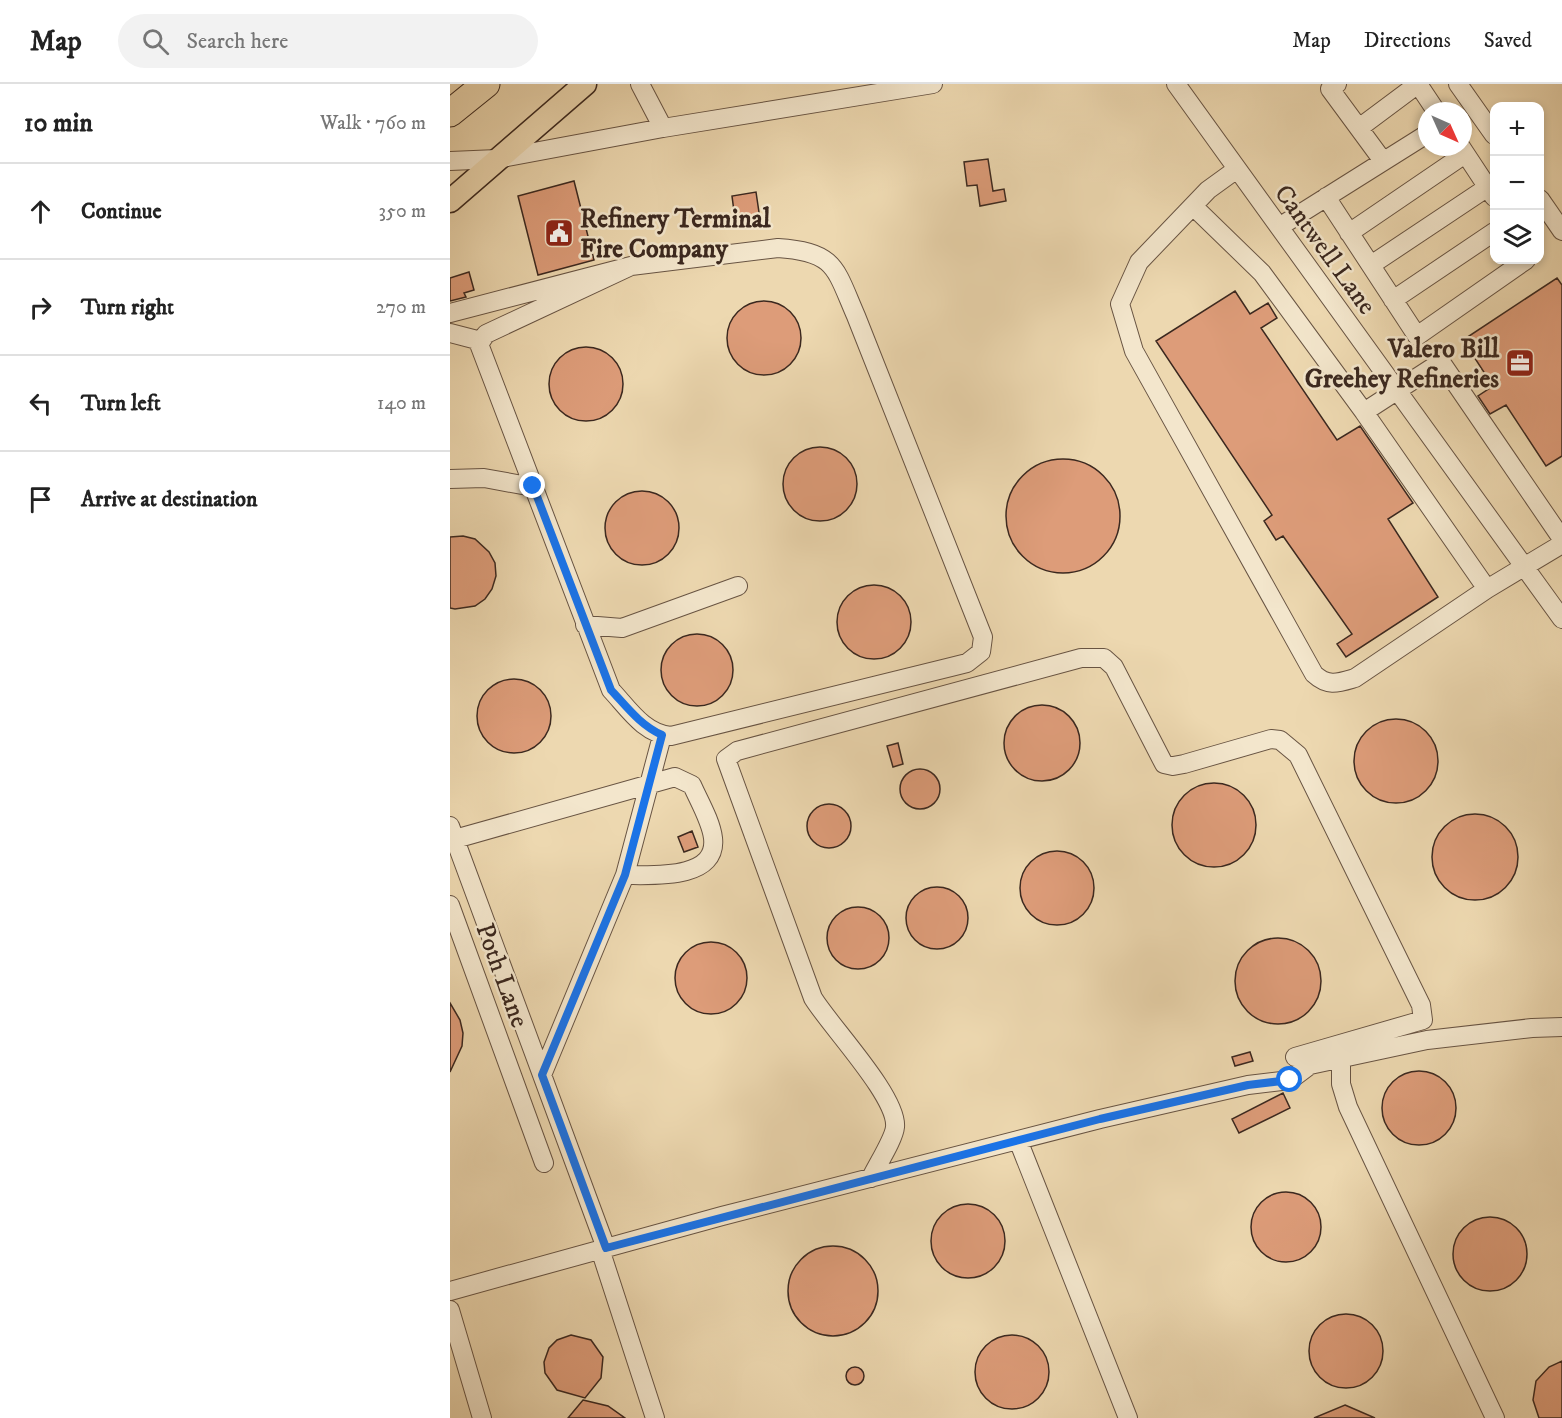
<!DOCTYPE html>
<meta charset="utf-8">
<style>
body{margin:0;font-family:"IM FELL DW Pica",serif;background:#f2f2f2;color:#222}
.controls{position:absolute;right:18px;top:18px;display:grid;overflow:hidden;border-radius:12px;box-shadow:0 3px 9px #0003}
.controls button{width:54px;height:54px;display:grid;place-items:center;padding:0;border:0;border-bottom:2px solid #e0e0e0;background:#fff;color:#222;font:30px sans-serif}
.compass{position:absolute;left:968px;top:18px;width:54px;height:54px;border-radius:50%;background:#fff;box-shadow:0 3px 9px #0003;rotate:135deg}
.stop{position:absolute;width:18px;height:18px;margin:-14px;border:4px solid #1a73e8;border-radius:50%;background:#fff}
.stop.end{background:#1a73e8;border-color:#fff;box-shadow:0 2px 6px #0008}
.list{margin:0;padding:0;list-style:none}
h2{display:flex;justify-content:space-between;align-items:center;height:78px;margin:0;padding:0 24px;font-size:26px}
h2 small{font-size:20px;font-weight:400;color:#767676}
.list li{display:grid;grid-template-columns:39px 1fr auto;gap:18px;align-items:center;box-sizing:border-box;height:96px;padding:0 24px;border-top:2px solid #e0e0e0}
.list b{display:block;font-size:22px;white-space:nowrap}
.list em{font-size:20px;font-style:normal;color:#767676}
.icon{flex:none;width:33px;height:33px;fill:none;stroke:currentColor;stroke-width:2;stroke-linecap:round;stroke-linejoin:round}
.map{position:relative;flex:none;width:1112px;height:1334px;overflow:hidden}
header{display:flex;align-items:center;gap:36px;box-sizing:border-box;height:84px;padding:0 30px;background:#fff;border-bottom:2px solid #e0e0e0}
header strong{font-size:28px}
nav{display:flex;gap:33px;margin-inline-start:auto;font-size:21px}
.search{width:420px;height:54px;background:#f2f2f2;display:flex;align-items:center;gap:15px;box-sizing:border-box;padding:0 21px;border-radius:33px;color:#767676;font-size:22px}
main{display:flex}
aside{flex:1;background:#fff}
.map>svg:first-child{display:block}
.building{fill:#dd9c79;stroke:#3b281f;stroke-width:1.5}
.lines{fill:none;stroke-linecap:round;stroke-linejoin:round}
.minor-casing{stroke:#685443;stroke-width:20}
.major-casing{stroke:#3b281f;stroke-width:25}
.highway-casing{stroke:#3b281f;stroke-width:29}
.minor{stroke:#f3e6cc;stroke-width:18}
.major{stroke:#edd8b0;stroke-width:22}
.highway{stroke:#edd8b0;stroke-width:27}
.route{stroke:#1a73e8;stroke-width:8}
.labels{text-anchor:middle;stroke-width:5;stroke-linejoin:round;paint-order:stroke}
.poi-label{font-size:26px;font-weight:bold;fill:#3b281f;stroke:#f3e6cc;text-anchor:start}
.street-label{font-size:26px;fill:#3b281f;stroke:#f3e6cc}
</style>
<header>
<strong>Map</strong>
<div class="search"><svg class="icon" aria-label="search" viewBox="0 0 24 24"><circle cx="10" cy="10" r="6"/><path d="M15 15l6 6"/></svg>Search here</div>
<nav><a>Map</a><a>Directions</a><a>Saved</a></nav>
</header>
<main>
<aside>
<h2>10 min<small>Walk · 760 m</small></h2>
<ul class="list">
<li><svg class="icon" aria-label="ahead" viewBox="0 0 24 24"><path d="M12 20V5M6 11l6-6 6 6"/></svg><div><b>Continue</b></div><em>350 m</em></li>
<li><svg class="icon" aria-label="right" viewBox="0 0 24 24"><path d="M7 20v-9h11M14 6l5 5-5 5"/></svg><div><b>Turn right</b></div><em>270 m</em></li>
<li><svg class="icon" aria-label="left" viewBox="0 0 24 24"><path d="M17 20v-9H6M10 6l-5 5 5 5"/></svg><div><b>Turn left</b></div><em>140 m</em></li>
<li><svg class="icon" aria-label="arrive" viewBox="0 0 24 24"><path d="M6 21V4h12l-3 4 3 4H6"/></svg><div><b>Arrive at destination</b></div></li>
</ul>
</aside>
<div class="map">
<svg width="1112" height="1334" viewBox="0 0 1112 1334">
<rect width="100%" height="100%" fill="#edd8b0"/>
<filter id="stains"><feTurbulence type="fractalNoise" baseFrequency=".00333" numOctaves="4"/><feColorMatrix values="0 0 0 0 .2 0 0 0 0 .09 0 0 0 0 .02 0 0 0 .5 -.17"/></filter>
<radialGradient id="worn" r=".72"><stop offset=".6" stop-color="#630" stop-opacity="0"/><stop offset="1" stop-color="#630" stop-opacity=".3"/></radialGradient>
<path class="building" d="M538,75L543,107L554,105L556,117L530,122L527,101L517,102L514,78Z
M124,97L144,176L88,191L68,112Z
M306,108L311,142L299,144L297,133L285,135L282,112Z
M19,188L24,206L14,209L16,213L0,217V194Z
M1107,194L1112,201V372L1096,382L1056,321L1040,330L1028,312L1043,302L1013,256Z
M785,207L800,230L818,219L827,234L811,244L887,356L910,342L963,419L938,435L988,513L896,573L887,560L902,550L833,452L826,456L814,437L822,431L706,257Z
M277 254a37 37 0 1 1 74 0a37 37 0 1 1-74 0Z
M99 300a37 37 0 1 1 74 0a37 37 0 1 1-74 0Z
M333 400a37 37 0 1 1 74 0a37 37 0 1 1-74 0Z
M556 432a57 57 0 1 1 114 0a57 57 0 1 1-114 0Z
M155 444a37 37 0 1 1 74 0a37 37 0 1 1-74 0Z
M13,452L25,455L39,468L45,479L46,492L42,505L35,515L25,522L5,525L0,524V453Z
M387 538a37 37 0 1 1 74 0a37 37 0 1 1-74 0Z
M211 586a36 36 0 1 1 72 0a36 36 0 1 1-72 0Z
M27 632a37 37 0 1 1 74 0a37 37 0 1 1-74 0Z
M554 659a38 38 0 1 1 76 0a38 38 0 1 1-76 0Z
M904 677a42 42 0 1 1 84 0a42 42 0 1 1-84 0Z
M448,659L453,680L443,683L437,662Z
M450 705a20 20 0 1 1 40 0a20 20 0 1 1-40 0Z
M722 741a42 42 0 1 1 84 0a42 42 0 1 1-84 0Z
M357 742a22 22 0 1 1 44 0a22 22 0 1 1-44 0Z
M982 773a43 43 0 1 1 86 0a43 43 0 1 1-86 0Z
M242,747L248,763L234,768L228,753Z
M570 804a37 37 0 1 1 74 0a37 37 0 1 1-74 0Z
M456 834a31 31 0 1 1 62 0a31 31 0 1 1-62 0Z
M377 854a31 31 0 1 1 62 0a31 31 0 1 1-62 0Z
M785 897a43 43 0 1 1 86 0a43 43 0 1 1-86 0Z
M225 894a36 36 0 1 1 72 0a36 36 0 1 1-72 0Z
M0,919L10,936L13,949L12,962L0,988Z
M800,968L803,977L785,982L782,973Z
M932 1024a37 37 0 1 1 74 0a37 37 0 1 1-74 0Z
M833,1009L840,1024L789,1049L782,1035Z
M801 1143a35 35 0 1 1 70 0a35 35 0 1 1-70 0Z
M481 1157a37 37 0 1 1 74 0a37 37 0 1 1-74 0Z
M1003 1170a37 37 0 1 1 74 0a37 37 0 1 1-74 0Z
M338 1207a45 45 0 1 1 90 0a45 45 0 1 1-90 0Z
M859 1267a37 37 0 1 1 74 0a37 37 0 1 1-74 0Z
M121,1251L141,1256L153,1273L151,1294L135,1314L107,1306L95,1289L94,1278L99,1264L107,1256Z
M525 1288a37 37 0 1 1 74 0a37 37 0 1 1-74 0Z
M1112,1277V1334H1089L1083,1316L1086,1297L1099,1283Z
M396 1292a9 9 0 1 1 18 0a9 9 0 1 1-18 0Z
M133,1316L158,1322L175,1334H118Z
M895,1321L925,1334H864Z"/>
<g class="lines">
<g class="minor-casing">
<path id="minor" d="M190,0L213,44
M726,0L1112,535
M887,0L880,5L933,77
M968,0L986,27
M1008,0L1044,51
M909,44L968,0
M1011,63L1044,113
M0,77L47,75L213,44L483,0
M787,85L758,106L689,178L670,220L684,267L864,590C878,603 888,599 905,594L1037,505
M876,113L967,252L1076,176
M1090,115L1112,147
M743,122L812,189L914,328
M829,143L977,50
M899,149L1015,70
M921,181L1038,103
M943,216L1044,148
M0,229L181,182L328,164C386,168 385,184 406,232L533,553L531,568L517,579L501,583L221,652C194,650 178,624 161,606L29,260L36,250L181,182
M0,249L31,257
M0,395L34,394L83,403
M1112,455L991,278L914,328L1037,505L1112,460
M135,541L172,544L288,502
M0,742L156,1164
M5,755L225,693L242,701C249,717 261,737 263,754C268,796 202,791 175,791L92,991
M175,791L212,652
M0,821L94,1079
M891,974V1000L898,1023L1045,1334
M568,1056L678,1334
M421,1094C427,1081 444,1055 445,1043C448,1013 380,942 363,914L276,675L287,667L631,574H654L664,583L714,680L723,682L734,680L821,655L830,656L848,671L971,921L973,936L845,973
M150,1165L205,1334
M0,1207L272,1132L650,1035L798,1001L840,996L860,981L977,956L1082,944L1112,943
M0,1226L32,1334"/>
</g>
<g class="major-casing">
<path id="major" d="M0,117L135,0"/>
</g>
<g class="highway-casing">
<path id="highway" d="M0,29L36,0"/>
</g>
<use href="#minor" class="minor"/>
<use href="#major" class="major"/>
<use href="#highway" class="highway"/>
</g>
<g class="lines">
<path class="route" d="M83,402L161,606C177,623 190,641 212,651L175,791L92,991L156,1164L650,1035L798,1001L840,996"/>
</g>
<defs>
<g id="civic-square" transform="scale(1.5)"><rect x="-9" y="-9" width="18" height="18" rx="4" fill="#8f2418" stroke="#f3e6cc"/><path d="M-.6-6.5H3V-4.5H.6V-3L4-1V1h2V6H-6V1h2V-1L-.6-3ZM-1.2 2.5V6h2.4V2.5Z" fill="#fff"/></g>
<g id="office-square" transform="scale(1.5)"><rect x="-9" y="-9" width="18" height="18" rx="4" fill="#8f2418" stroke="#f3e6cc"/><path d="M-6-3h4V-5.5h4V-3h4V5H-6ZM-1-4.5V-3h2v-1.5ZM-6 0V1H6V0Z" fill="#fff"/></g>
</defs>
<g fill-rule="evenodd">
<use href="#civic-square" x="109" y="149"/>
<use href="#office-square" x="1070" y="279"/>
</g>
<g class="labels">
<g class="poi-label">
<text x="130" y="143">Refinery Terminal<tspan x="130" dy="30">Fire Company</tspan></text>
<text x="1049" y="273" text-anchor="end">Valero Bill<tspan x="1049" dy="30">Greehey Refineries</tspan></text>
</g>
<g class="street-label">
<text transform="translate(876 165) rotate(54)" y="9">Cantwell Lane</text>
<text transform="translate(53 891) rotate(70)" y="9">Poth Lane</text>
</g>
</g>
<rect width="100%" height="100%" filter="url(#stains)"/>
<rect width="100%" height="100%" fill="url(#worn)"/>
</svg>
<div class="controls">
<button>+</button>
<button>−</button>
<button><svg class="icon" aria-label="layers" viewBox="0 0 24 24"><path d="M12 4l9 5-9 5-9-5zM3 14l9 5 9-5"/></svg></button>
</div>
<svg class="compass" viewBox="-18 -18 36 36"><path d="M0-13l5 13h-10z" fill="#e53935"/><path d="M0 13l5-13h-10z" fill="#767676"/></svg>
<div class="stop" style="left:840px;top:996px"></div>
<div class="stop end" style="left:83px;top:402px"></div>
</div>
</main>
